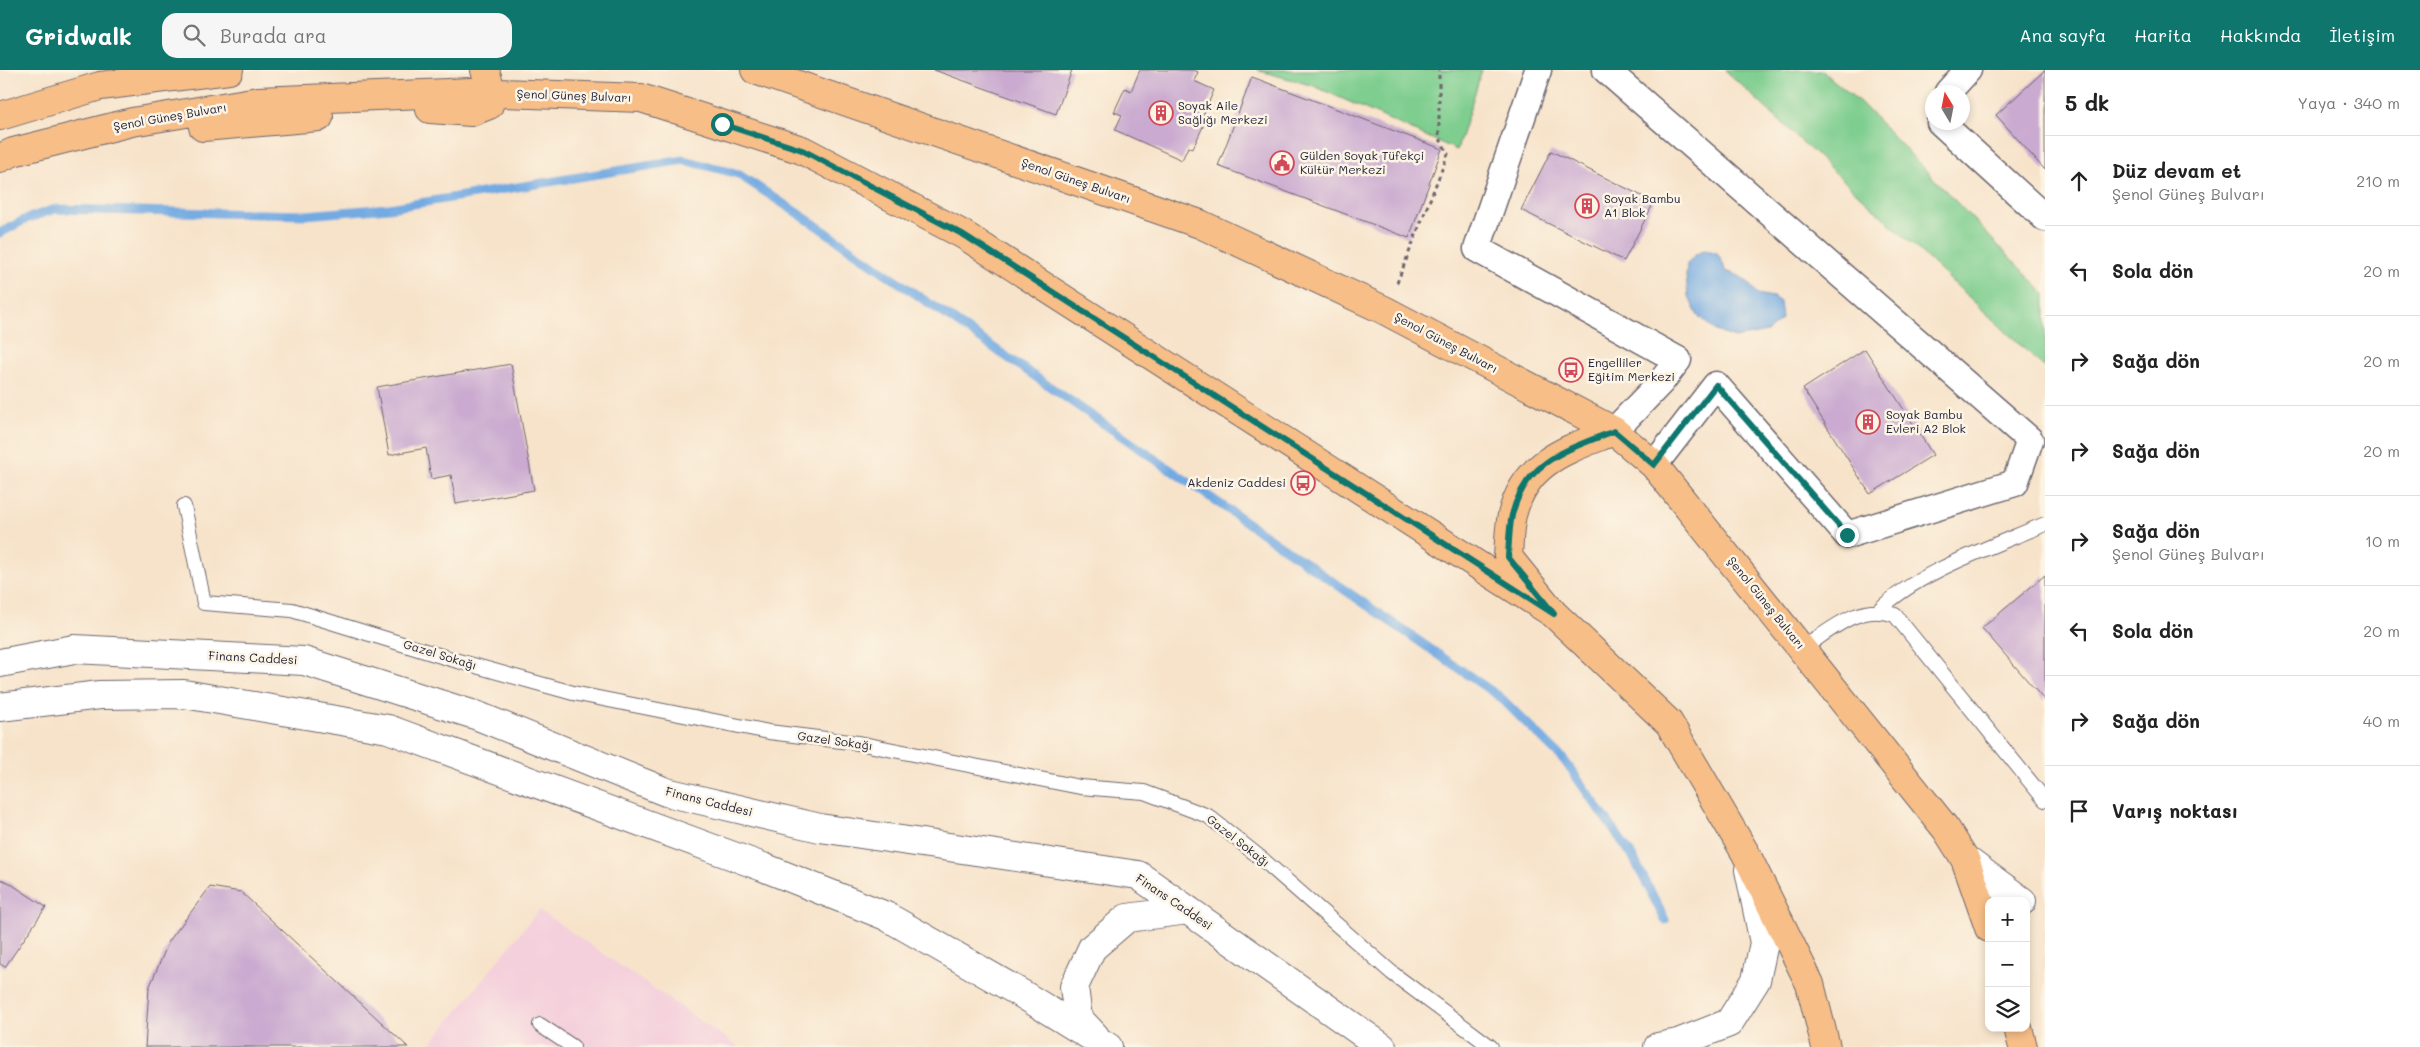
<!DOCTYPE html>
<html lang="tr">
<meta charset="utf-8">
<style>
body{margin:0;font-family:Mali,sans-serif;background:#f6f6f6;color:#222}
.controls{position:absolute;right:15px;bottom:15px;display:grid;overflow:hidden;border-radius:10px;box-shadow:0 2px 8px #0003}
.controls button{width:45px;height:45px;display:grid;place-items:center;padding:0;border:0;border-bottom:1px solid #e0e0e0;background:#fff;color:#222;font:25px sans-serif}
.compass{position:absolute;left:1925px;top:15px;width:45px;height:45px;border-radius:50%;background:#fff;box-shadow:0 2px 8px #0003;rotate:350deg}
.stop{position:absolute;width:15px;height:15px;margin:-11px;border:4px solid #0f766e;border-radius:50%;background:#fff}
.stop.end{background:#0f766e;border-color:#fff;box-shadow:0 1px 5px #0008}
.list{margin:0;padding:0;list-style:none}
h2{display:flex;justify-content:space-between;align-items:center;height:65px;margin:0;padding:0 20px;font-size:21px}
h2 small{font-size:16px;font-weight:400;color:#767676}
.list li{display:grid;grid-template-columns:32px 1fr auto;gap:15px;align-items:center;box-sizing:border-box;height:90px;padding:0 20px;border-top:1px solid #e0e0e0}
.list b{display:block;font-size:19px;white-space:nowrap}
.list p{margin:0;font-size:16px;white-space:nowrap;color:#767676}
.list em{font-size:16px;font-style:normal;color:#767676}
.icon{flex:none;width:28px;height:28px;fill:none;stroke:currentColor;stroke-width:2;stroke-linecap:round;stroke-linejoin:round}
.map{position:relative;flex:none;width:2045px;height:977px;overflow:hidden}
header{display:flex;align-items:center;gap:30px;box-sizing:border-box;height:70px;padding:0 25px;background:#0f766e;color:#fff}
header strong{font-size:24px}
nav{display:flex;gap:28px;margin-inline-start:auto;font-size:18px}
.search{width:350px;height:45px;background:#f6f6f6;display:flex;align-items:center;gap:12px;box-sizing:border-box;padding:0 18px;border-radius:15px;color:#767676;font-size:19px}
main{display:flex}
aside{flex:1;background:#fff}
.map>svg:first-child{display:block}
.built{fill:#f4cfdc}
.green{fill:#7ece8f;stroke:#507865}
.water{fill:#73aae2;stroke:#4a668e}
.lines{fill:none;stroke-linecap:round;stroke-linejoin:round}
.stream{stroke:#73aae2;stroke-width:9}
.building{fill:#caaad0}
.service-casing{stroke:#6d666d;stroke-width:16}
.minor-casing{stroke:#6d666d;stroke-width:29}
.tertiary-casing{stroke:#6d666d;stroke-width:30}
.primary-casing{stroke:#6d666d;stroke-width:30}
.path{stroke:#6d666d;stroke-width:3;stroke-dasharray:4 4;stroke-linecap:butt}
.service{stroke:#fff;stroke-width:14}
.minor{stroke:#fff;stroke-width:26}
.tertiary{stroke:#fff;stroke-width:28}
.primary{stroke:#f7be87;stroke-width:28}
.route{stroke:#0f766e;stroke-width:6}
.labels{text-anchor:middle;stroke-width:5;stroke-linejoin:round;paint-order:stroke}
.street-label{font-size:12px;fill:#22223b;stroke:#fcf5e5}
.poi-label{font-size:12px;fill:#22223b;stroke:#fcf5e5;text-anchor:start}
</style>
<header>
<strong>Gridwalk</strong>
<div class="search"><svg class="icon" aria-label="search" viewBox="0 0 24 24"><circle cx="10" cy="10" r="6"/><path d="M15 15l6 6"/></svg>Burada ara</div>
<nav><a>Ana sayfa</a><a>Harita</a><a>Hakkında</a><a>İletişim</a></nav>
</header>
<main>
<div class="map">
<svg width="2045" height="977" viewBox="0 0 2045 977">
<rect width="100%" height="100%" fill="#fcf5e5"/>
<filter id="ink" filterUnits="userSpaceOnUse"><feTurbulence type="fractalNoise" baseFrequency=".02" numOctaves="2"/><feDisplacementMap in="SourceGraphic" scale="10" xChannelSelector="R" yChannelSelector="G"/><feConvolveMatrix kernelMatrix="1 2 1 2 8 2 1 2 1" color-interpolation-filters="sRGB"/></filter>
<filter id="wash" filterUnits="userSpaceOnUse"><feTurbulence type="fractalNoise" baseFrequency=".0096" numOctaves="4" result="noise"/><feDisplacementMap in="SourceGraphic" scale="20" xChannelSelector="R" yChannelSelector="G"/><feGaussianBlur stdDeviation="1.12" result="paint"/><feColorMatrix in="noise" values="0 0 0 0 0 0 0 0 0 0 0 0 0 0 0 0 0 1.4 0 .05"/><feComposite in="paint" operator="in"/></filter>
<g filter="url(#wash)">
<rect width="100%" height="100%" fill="#f7e3ca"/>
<path class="built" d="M539,840L739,977H428Z"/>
<path class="green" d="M1257,0H1482L1457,80L1314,16Z
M1725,0H1821L1861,33L2045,224V298Z"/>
<path class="water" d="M1704,180L1716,182L1723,193L1725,201C1740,205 1749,210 1757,224L1773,227L1780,232L1782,249L1767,262L1735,268L1716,261L1698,246L1688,226L1686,206L1687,194L1695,185Z"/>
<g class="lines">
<path class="stream" d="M0,163L26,149L55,139L306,145L389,138L684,90L738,104L814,154L1500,627L1564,690L1633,787L1665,850"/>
</g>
<g id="blocks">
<path class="building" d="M934,0H1072L1056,44Z
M1140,0H1194L1198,2L1194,11L1214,20L1201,50L1205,52L1193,78L1188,77L1182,90L1115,60L1122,45L1114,42L1125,18L1131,21Z
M2045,0V100L1996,45Z
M1252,7L1442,79L1409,168L1218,96Z
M1551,81L1654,132L1624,191L1521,140Z
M1865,279L1933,385L1870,424L1803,319Z
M511,294L534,420L456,434L451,405L431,409L426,378L389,385L377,317Z
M2045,505V631L1982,558Z
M0,809L8,812L46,837L5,897L0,894Z
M210,817L241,822L408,977H145L149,918L169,871Z"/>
</g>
</g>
<g filter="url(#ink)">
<use href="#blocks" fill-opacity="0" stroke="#6d666d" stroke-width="1"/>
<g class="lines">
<g class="service-casing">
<path id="service" d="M184,436L204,533L292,540L451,589L573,623L769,662L858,673L1080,717L1144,722L1208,746L1262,789L1392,903L1491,977
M1878,541C1919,501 1992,477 2045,454
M1803,578C1831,560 1860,532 1895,545L2045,730
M540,955L573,977"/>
</g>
<g class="minor-casing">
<path id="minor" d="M1538,0L1477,179L1678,290L1661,312L1614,361
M1606,0L2030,370L2015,413L1847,465L1716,315L1654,395
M1948,22L1968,0
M1940,52L2045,148"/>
</g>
<g class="tertiary-casing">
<path id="tertiary" d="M0,593L74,579L304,591L478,646L666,722L820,758L1138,805L1382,977
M0,637L100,625L184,624L388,659L763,797L886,846L1022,924L1108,977
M1965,789L2022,831
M1095,966L1078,948L1074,917L1092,878L1127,848L1188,840
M1658,977L1678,973L1729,953L1756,910L1764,873L1749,800"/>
</g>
<g class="primary-casing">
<path id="primary" d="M755,0L1200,154L1384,240L1614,361L1654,395L1946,759L1965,789L1989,858
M430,39L471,42L489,35L492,23L485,0
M0,46L100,16L229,0
M203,57L319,47
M0,88L13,82L132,52L258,31L471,22L641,28L802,80L964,165L1554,544
M1614,361C1567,380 1526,390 1512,445C1509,458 1509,473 1508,487L1554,544L1669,653L1746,784L1810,914L1826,977
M2018,958L2023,977"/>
</g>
<path class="path" d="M1397,213L1448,84L1439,67V0"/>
<use href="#service" class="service"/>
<use href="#minor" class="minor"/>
<use href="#tertiary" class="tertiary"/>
<use href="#primary" class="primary"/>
</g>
</g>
<g class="lines" filter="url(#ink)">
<path class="route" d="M722,54L802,80L964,165L1554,544L1508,487C1509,473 1509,458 1512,445C1526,390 1567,380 1614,361L1654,395L1716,315L1847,465"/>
</g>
<defs>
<g id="building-ring" transform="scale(1.25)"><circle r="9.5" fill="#fcf5e5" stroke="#d1495b" stroke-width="1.5"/><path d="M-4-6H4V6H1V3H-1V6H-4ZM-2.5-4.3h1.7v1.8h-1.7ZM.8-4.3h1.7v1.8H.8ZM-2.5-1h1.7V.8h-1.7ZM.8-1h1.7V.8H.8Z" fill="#d1495b"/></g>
<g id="civic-ring" transform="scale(1.25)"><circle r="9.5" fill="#fcf5e5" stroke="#d1495b" stroke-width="1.5"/><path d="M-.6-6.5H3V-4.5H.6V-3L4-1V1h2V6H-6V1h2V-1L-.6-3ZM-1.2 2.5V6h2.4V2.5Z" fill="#d1495b"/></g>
<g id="bus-ring" transform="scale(1.25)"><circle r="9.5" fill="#fcf5e5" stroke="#d1495b" stroke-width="1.5"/><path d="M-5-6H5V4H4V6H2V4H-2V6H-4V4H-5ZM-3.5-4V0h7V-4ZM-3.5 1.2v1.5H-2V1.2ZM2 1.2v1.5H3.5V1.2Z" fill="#d1495b"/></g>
</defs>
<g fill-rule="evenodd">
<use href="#building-ring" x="1161" y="43"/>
<use href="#civic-ring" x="1282" y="93"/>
<use href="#building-ring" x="1587" y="136"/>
<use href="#bus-ring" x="1571" y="300"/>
<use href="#building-ring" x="1868" y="352"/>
<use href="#bus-ring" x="1303" y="413"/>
</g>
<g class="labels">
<g class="street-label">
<text transform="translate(574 26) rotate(2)" y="4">Şenol Güneş Bulvarı</text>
<text transform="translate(170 47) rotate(-10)" y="4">Şenol Güneş Bulvarı</text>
<text transform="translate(1076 111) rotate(19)" y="4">Şenol Güneş Bulvarı</text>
<text transform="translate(1446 273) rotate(28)" y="4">Şenol Güneş Bulvarı</text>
<text transform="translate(1766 533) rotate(51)" y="4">Şenol Güneş Bulvarı</text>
<text transform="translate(440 585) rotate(17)" y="4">Gazel Sokağı</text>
<text transform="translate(253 588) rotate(3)" y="4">Finans Caddesi</text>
<text transform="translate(835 671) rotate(8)" y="4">Gazel Sokağı</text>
<text transform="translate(709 732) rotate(14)" y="4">Finans Caddesi</text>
<text transform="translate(1238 771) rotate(38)" y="4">Gazel Sokağı</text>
<text transform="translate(1174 832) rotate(34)" y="4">Finans Caddesi</text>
</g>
<g class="poi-label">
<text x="1178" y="40">Soyak Aile<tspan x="1178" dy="14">Sağlığı Merkezi</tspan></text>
<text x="1300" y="90">Gülden Soyak Tüfekçi<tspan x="1300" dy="14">Kültür Merkezi</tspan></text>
<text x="1604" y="133">Soyak Bambu<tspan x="1604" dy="14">A1 Blok</tspan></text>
<text x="1588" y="297">Engelliler<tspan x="1588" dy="14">Eğitim Merkezi</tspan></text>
<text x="1886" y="349">Soyak Bambu<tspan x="1886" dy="14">Evleri A2 Blok</tspan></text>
<text x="1286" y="417" text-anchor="end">Akdeniz Caddesi</text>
</g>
</g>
</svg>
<div class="controls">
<button>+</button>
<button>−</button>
<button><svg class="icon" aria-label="layers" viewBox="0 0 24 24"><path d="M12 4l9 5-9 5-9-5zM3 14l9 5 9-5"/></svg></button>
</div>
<svg class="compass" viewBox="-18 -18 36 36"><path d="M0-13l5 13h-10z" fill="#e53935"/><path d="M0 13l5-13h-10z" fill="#767676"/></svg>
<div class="stop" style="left:722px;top:54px"></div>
<div class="stop end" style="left:1847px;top:465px"></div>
</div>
<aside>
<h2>5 dk<small>Yaya · 340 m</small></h2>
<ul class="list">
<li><svg class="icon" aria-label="ahead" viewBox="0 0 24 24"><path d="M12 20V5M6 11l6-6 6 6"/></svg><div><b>Düz devam et</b><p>Şenol Güneş Bulvarı</p></div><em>210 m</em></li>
<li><svg class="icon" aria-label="left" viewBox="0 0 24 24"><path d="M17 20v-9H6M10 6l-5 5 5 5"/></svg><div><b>Sola dön</b></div><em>20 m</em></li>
<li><svg class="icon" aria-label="right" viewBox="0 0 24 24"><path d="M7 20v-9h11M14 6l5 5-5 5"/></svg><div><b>Sağa dön</b></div><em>20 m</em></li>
<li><svg class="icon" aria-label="right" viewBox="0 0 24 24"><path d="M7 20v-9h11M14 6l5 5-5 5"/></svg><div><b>Sağa dön</b></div><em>20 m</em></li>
<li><svg class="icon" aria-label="right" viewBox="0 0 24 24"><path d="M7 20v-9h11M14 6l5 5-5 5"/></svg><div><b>Sağa dön</b><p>Şenol Güneş Bulvarı</p></div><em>10 m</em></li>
<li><svg class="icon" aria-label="left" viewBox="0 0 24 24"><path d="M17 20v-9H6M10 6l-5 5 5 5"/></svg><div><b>Sola dön</b></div><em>20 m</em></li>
<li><svg class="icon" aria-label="right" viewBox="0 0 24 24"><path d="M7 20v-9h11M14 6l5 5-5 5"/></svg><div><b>Sağa dön</b></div><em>40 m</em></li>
<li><svg class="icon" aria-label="arrive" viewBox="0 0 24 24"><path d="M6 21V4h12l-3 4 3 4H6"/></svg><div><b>Varış noktası</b></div></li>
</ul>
</aside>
</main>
